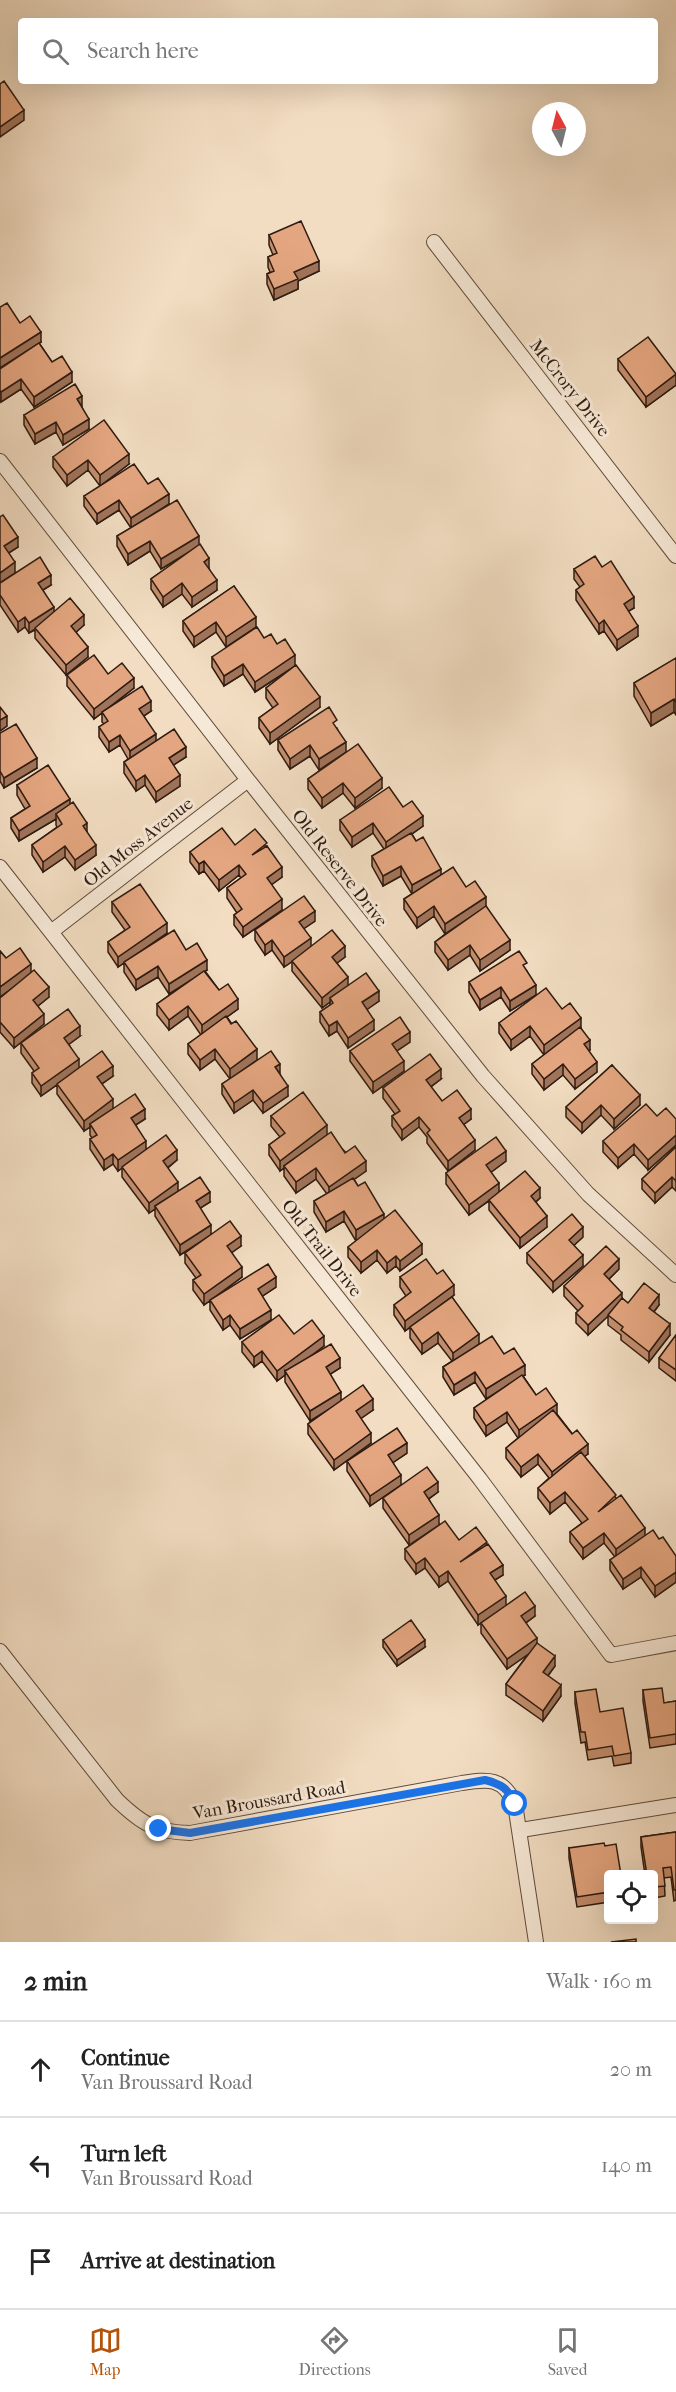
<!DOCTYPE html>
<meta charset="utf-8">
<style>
body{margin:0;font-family:"IM FELL French Canon",serif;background:#f2f2f2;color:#222}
.controls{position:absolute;right:18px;bottom:18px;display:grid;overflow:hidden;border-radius:6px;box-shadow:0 6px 24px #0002}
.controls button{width:54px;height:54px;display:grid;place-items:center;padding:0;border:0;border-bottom:2px solid #e0e0e0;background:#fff;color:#222;font:30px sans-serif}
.compass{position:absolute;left:532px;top:102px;width:54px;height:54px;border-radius:50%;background:#fff;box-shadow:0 6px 24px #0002;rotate:353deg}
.stop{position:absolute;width:18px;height:18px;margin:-14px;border:4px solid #1a73e8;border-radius:50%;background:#fff}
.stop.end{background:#1a73e8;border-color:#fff;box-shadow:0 2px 6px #0008}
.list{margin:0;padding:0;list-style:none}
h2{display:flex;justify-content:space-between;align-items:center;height:78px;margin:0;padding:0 24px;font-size:26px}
h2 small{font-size:20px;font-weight:400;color:#767676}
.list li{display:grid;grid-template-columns:39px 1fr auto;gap:18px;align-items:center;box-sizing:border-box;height:96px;padding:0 24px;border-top:2px solid #e0e0e0}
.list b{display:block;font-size:22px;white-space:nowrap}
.list p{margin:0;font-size:20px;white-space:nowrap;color:#767676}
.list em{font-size:20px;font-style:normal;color:#767676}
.icon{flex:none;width:33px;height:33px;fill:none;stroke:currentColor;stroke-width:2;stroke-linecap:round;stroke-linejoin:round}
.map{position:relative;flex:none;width:676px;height:1942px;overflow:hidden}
.search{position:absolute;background:#fff;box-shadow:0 6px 24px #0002;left:18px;right:18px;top:18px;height:66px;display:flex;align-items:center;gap:15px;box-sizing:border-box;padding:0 21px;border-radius:6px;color:#767676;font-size:22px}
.sheet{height:366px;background:#fff}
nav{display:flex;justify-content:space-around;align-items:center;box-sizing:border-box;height:84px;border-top:2px solid #e0e0e0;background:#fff;font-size:16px;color:#767676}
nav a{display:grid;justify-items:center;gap:3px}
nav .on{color:#b45309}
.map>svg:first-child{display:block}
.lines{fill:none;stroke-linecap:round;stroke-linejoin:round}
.minor-casing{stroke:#604c3d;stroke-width:16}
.minor{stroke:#f7e9d7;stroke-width:14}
.wall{fill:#c48f6e;stroke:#2f1b11;stroke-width:1.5}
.shaded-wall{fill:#a0745a;stroke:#2f1b11;stroke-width:1.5}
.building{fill:#e4a680;stroke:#2f1b11;stroke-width:1.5}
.route{stroke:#1a73e8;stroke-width:8}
.labels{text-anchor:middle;stroke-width:6;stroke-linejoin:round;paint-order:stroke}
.street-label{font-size:18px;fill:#2f1b11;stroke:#f7e9d7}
</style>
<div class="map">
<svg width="676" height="1942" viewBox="0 0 676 1942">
<rect width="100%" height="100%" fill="#f2ddc2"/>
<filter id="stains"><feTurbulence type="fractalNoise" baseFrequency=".00333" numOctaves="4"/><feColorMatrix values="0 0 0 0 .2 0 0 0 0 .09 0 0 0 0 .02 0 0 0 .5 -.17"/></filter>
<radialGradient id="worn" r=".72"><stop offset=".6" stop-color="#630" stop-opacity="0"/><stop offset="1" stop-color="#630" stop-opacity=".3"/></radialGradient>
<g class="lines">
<g class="minor-casing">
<path id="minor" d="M434,242L676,556
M0,461L248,780L483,1076L588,1194L676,1275
M0,867L480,1479L611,1655L676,1643
M51,932L248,780
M0,1651L117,1800C142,1824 155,1832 190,1833L462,1783C488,1779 503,1777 515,1804L536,1942
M521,1830L676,1805"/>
</g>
<use href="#minor" class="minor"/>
</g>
<path class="wall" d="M269,235L319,271L298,281V289L274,300L267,284V274L270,272L268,267V257L273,255L269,245Z
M0,307L20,323L41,342L39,343L52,362L72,382L34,407L21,389L1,402L0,400V369L39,343L0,368Z
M618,359L676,385L646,407L618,370Z
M82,407L89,429L63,445L56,432L35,444L24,425V415Z
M53,457L129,464L100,486L88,470L67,486L53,467Z
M148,484L169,504L199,545L209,568L217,590L192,607L182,594L163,607L151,589V579L191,551L161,569L150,551L128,565L117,546V536L131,528L119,510L97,524L84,506V496Z
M0,517L18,547L9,553L15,573L51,585L43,590L54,612L84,625L76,632L88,657L66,675L35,638V630L29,633L25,627L18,632L0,605Z
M602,567L634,608L628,611L638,636L617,650L604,631L599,634L576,600V590L580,587L574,579V569Z
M234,586L256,627L226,647L216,632L194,647L183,631V621Z
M264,638L277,644L295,665L320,707L270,744L259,728V718L273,708L266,698V688L294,667L255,692L243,674L224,686L212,667V657Z
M676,658V715L674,712L651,726L634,696V683Z
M108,674L134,688L110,707L151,711L144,716L156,741L186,757L173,765L180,786L156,802L145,785L136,791L124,773V762L128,759L120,745L109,752L99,737V727L104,724L102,722V713L94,719L67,686V675Z
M337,728L346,752L382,788L355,808L343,793L322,808L308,789V779L342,755L319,770L310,756L290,769L278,750V740Z
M0,733L37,768L4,788L0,781Z
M17,785L70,804L87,832L96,855L75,870L65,857L43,872L32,855V845L57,827L56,825V819L19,841L11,828V818L25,809L17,795Z
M403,807L423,826L412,834L416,841L441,875L466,887L486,906L510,950L480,971L470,955L448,970L435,952V942L445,934L434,916L417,928L404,909V899L412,894L401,876L383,886L372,866V856L384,849L373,833L352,847L340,830V820Z
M235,845L267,846L282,877L271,884L282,910L243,937L234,925V915L237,913L227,898V888L241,878L239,875L219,891L204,871L199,874L190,862V852Z
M112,902L167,933L143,950H186L207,970L205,971L219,990L238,1009L227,1017L257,1060L244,1070L280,1074L288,1096L263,1113L253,1100L234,1113L222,1094V1084L230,1079L215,1059L200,1070L188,1054V1044L201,1035L188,1016L169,1030L157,1015V1004L195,977L169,994L158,977L136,990L124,972V963L118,967L108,952V942L125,930L112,912Z
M315,921L303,928L311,947L345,957L337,963L348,985L379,1001L367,1009L374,1030L348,1048L337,1031L329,1036L320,1022V1012L330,1005V1002L322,1008L292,971V961L284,967L272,950L265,955L255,940V930Z
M0,951L6,958L31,972L49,997L38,1006L44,1024L14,1048L0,1032V998L9,991L0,997Z
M527,971L536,995L510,1011L501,997L480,1010L469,992V982Z
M562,1009L581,1028L590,1050L589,1051L597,1072L575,1089L563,1075L544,1090L532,1074V1064L544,1055L530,1036L511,1050L499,1033V1023Z
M80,1036L69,1044L79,1068L113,1076L102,1084L113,1109L145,1119L136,1125L146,1149L177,1160L168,1168L178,1191L210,1202L200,1208L211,1234L241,1246L231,1252L242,1277L204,1305L193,1290V1280L196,1278L185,1263V1253L199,1243L180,1255L155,1216V1209L149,1213L122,1177V1167L118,1171L113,1164L104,1170L90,1149V1139L92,1138L90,1135V1127L84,1131L57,1094V1085L41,1096L32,1083V1073L34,1071L21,1053V1043Z
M410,1042L397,1051L404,1071L373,1093L350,1061V1051Z
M612,1065L640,1105L614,1129L601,1115L582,1133L566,1117V1107Z
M441,1079L431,1087L442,1101L471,1119L464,1124L475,1150L448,1171L427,1143V1137L419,1127L402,1140L392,1126V1116L395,1114L383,1098V1088Z
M271,1116L327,1135L366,1171L354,1179L358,1186L384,1219L422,1254L400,1271L396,1266L387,1273L377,1260L361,1273L348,1257V1247L356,1241L344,1221L326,1232L314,1212V1201L327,1194L316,1179L296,1193L284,1176V1168L280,1171L269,1155V1145L280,1137L271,1126Z
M657,1116L676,1119V1145L648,1170L634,1154L618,1168L603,1152V1141Z
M676,1147V1191L672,1187L655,1203L642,1189V1179Z
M506,1161L491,1172L499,1192L540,1198L536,1202L547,1227L520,1248L489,1210V1201L469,1215L446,1184V1173Z
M583,1237L574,1245L583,1266L553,1292L527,1263V1253Z
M619,1269L609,1279L622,1298L628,1303L659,1305L654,1312L670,1335L649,1362L621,1340V1335L608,1325V1316L588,1335L576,1323V1313L578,1311L564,1296V1286Z
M400,1277L454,1295L405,1331L394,1315V1305L406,1296L400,1287Z
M276,1287L262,1296L271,1320L240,1339L230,1325L223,1330L210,1310V1300Z
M452,1297L479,1344L504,1354L525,1375L523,1376L536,1395L557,1414L588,1454L584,1456L645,1536L659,1539L676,1556V1582L655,1597L641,1577L623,1589L610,1570V1560L615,1557L604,1543L583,1559L570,1542V1532L582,1523L565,1502L550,1514L538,1498V1488L549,1478L538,1464L521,1477L506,1458V1448L518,1438L507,1422L486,1436L474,1418V1408L500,1391L486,1399L475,1382L454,1395L443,1377V1367L452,1361L438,1343L422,1354L410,1338V1327Z
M294,1334L324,1346L310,1356L340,1368L330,1374L341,1400L373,1410L360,1418L371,1443L334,1470L308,1434V1424L326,1411L310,1421L285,1382V1375L277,1381L262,1361L254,1367L242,1352V1342Z
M676,1335V1381L659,1368V1358Z
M407,1453L393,1462L401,1485L438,1492L429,1499L439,1524L459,1540L487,1544L503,1575L495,1580L506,1605L535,1616L526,1623L537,1643L555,1666L548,1676L561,1696L543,1721L506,1695V1684L528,1654L507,1669L481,1633V1623L478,1625L448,1581L439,1587L425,1568L416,1574L405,1559V1549L431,1530L409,1545L383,1508V1498L396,1488L370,1506L347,1471V1461Z
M383,1640L425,1647L397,1666L383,1647Z
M643,1690L664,1703L676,1701V1744L650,1748L643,1701Z
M575,1692L600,1712L631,1753V1763L614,1766L612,1756L588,1760L585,1742L581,1743L575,1703Z
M676,1832V1900L674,1901L671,1877L664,1878L665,1896L654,1898V1875H645L641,1847V1837Z
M569,1848L609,1875V1902L577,1907L569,1858Z"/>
<path class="shaded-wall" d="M24,110V120L0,137V127Z
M319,261V271L298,281V289L274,300V289L294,272Z
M41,332V342L0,368V358Z
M72,372V382L34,407V397Z
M676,374V385L646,407V397Z
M21,379V389L1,402V392Z
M82,396V407L77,399Z
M89,419V429L63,445V435Z
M56,422V432L35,444V434Z
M129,454V464L100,486V475Z
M88,460V470L67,486V475Z
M169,494V504L131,528V518Z
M119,500V510L97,524V514Z
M199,536V546L161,569V559Z
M18,537V547L4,556V546Z
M150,541V551L128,565V554Z
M209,558V568L204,572V562Z
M15,562V573L0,583V573Z
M51,575V585L38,593V583Z
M217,580V590L192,607V597Z
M182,583V594L163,607V597Z
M634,597V608L624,614V604Z
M54,607V617L29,633V623Z
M84,615V625L71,637V626Z
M25,617V627L18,632V622Z
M256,617V627L226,647V637Z
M604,620V631L599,634V624Z
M216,622V632L194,647V637Z
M638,626V636L617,650V640Z
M88,647V657L66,675V665Z
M295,655V666L255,692V682Z
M243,664V674L224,686V676Z
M134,678V688L94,719V709Z
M320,697V707L270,744V733Z
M674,699V712L651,726V713Z
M151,701V711L139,719V709Z
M7,716V726L0,731V720Z
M156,734V744L130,761V751Z
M120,735V745L109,752V742Z
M346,742V752L319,770V759Z
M310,745V756L290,769V759Z
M186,747V757L169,768V758Z
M37,758V768L4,788V778Z
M145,775V785L136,791V781Z
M180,775V786L156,802V792Z
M382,778V788L355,808V798Z
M343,783V793L322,808V798Z
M70,799V810L56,814V819L19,841V831Z
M423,816V826L386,852V842Z
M87,823V833L83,826Z
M373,823V833L352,847V837Z
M96,845V855L75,870V860Z
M65,846V857L43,872V862Z
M204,861V871L199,874V864Z
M239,865V875L219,891V880Z
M401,866V876L383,886V876Z
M282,867V877L267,888V878Z
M441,869V879L412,895V885Z
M486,897V907L445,934V924Z
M282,899V910L243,937V927Z
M434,906V916L417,928V918Z
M315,911V921L299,932V922Z
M167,923V933L118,967V957Z
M311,938V949L284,967V957Z
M272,940V950L265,955V945Z
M510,940V950L480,971V960Z
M470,945V955L448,970V960Z
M345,946V957L332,967V957Z
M207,960V970L169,994V984Z
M31,964V975L0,997V987Z
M158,966V977L136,990V980Z
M348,977V987L330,998V1002L322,1008V998Z
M536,985V995L510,1011V1001Z
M49,987V997L33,1010V1000Z
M501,987V997L480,1010V1000Z
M379,991V1001L362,1013V1002Z
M238,999V1009L202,1035V1025Z
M188,1006V1016L169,1030V1020Z
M44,1014V1024L14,1048V1038Z
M581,1018V1028L544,1055V1045Z
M374,1020V1030L348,1048V1038Z
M337,1021V1031L329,1036V1026Z
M80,1026V1036L64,1048V1038Z
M530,1026V1036L511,1050V1040Z
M410,1032V1042L392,1054V1044Z
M590,1040V1050L584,1055V1044Z
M215,1049V1059L200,1070V1060Z
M257,1049V1060L230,1079V1069Z
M79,1059V1069L41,1096V1086Z
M404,1061V1071L373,1093V1082Z
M597,1062V1072L575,1089V1079Z
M280,1064V1074L275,1067Z
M563,1064V1075L544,1090V1079Z
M113,1066V1076L97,1087V1077Z
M441,1069V1079L426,1090V1080Z
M288,1086V1096L263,1113V1103Z
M253,1090V1100L234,1113V1103Z
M640,1095V1105L614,1129V1119Z
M113,1099V1109L90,1124V1127L84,1131V1121Z
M601,1105V1115L582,1133V1123Z
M145,1109V1119L131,1128V1118Z
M471,1109V1119L459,1128V1118Z
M419,1117V1127L402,1140V1130Z
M327,1125V1135L284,1166V1168L280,1171V1161Z
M676,1135V1145L648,1170V1160Z
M475,1140V1150L448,1171V1161Z
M146,1141V1151L118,1171V1160Z
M634,1144V1154L618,1168V1158Z
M177,1150V1160L163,1171V1161Z
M506,1151V1161L486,1176V1165Z
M113,1154V1164L104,1170V1160Z
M366,1161V1171L329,1197V1187Z
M316,1168V1179L296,1193V1182Z
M672,1177V1187L655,1203V1193Z
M178,1182V1192L155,1206V1209L149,1213V1203Z
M499,1183V1193L469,1215V1205Z
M540,1188V1198L531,1206V1196Z
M210,1192V1202L196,1211V1201Z
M344,1211V1221L326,1232V1222Z
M384,1214V1224L356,1241V1230Z
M547,1216V1227L520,1248V1238Z
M211,1225V1235L180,1255V1245Z
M583,1227V1237L569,1250V1240Z
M241,1236V1246L227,1256V1246Z
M422,1244V1254L400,1271V1261Z
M377,1250V1260L361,1273V1262Z
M583,1255V1266L553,1292V1282Z
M396,1256V1266L387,1273V1263Z
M619,1259V1269L604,1284V1274Z
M242,1267V1277L204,1305V1294Z
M276,1277V1287L258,1299V1289Z
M454,1285V1295L405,1331V1321Z
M622,1293V1303L588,1335V1325Z
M659,1295V1305L649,1318V1308Z
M271,1310V1320L240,1339V1329Z
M230,1315V1325L223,1330V1320Z
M670,1324V1335L649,1362V1352Z
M438,1332V1343L422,1354V1344Z
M479,1334V1344L453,1363V1353Z
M324,1336V1346L287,1374L285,1371V1375L277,1381V1371Z
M262,1351V1361L254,1367V1357Z
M340,1358V1368L326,1377V1367Z
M525,1365V1375L486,1399V1389Z
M475,1372V1382L454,1395V1385Z
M341,1392V1402L310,1421V1411Z
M373,1399V1410L356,1422V1411Z
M557,1404V1414L519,1440V1430Z
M507,1412V1422L486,1436V1426Z
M371,1433V1443L334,1470V1460Z
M407,1443V1453L388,1466V1455Z
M588,1444V1454L552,1482V1472Z
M538,1454V1464L521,1477V1467Z
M401,1475V1485L370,1506V1496Z
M438,1482V1492L424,1502V1492Z
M565,1492V1502L550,1514V1503Z
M439,1515V1525L409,1545V1535Z
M645,1528V1538L616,1559V1549Z
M604,1533V1543L583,1559V1548Z
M425,1558V1568L416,1574V1564Z
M503,1565V1575L490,1583V1573Z
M641,1567V1577L623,1589V1579Z
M448,1571V1581L439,1587V1577Z
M676,1572V1582L655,1597V1586Z
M506,1596V1606L478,1625V1615Z
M535,1606V1616L521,1626V1616Z
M537,1638V1648L507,1669V1659Z
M425,1640V1647L397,1666V1660Z
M555,1656V1666L543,1682V1672Z
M561,1685V1696L543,1721V1711Z"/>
<path class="building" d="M4,81L24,110L0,127V84Z
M301,221L319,261L294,272L298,279L274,289L267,274L274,271L268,257L277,253L269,235Z
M7,303L20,323L30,316L41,332L0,358V307Z
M648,337L676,374L646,397L618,359Z
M39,343L52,362L62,356L72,372L34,397L21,379L1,392L0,390V369Z
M75,384L82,396L77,399L89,419L63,435L56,422L35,434L24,415Z
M104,420L129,454L100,475L88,460L67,475L53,457Z
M134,464L148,484L158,478L169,494L131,518L119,500L97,514L84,496Z
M177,500L199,536L161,559L150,541L128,554L117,536Z
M3,515L18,537L4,546L15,562L0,573V517Z
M200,544L209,558L204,562L217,580L192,597L182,583L163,597L151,579Z
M595,556L602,567L611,561L634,597L624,604L638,626L617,640L604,620L599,624L576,590L584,584L574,569Z
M40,557L51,575L38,583L54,607L29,623L25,617L18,622L0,595V583Z
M234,586L256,617L226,637L216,622L194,637L183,621Z
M70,598L84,615L71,626L88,647L66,665L35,628Z
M257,627L264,638L271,634L277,644L285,639L295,655L255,682L243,664L224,676L212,657Z
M94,655L108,674L122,663L134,678L94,709L67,675Z
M676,658V702L674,699L651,713L634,683Z
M296,665L320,697L270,733L259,718L278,704L266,688Z
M142,686L151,701L139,709L156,734L130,751L120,735L109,742L99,727L108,721L102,712Z
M0,707L7,716L0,720Z
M329,707L337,720L333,723L346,742L319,759L310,745L290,759L278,740Z
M16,724L37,758L4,778L0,771V733Z
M174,729L186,747L169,758L180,775L156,792L145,775L136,781L124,762Z
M358,744L382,778L355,798L343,783L322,798L308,779Z
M48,765L70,799L19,831L11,818L30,806L17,785Z
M389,787L403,807L412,801L423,816L386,842L373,823L352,837L340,820Z
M73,802L87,823L83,826L96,845L75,860L65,846L43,862L32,845L62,824L56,814Z
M222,828L235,845L255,829L267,843L252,855L267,846L282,867L267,878L282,899L243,927L234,915L242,909L227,888L246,874L239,865L219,880L204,861L199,864L190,852Z
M411,833L416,841L423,837L441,869L412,885L401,866L383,876L372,856Z
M453,867L466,887L475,881L486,897L445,924L434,906L417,918L404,899Z
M140,884L167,923L118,957L108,942L130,927L112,902Z
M304,896L315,911L299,922L311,938L284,957L272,940L265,945L255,930Z
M486,906L510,940L480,960L470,945L448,960L435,942Z
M174,930L186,950L197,943L207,960L169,984L158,966L136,980L124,962Z
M332,930L345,946L332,957L348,977L322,998L292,961Z
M20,948L31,964L0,987V951L6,958Z
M519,951L527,963L523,965L536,985L510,1001L501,987L480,1000L469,982Z
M34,970L49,987L33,1000L44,1014L14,1038L0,1022V998Z
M204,971L219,990L228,984L238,999L202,1025L188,1006L169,1020L157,1004Z
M366,973L379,991L362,1002L374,1020L348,1038L337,1021L329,1026L320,1012L333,1003L330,998Z
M546,988L562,1009L570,1003L581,1018L544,1045L530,1026L511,1040L499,1023Z
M68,1009L80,1026L64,1038L79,1059L41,1086L32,1073L39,1068L21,1043Z
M226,1016L231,1024L236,1021L257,1049L230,1069L215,1049L200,1060L188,1044Z
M400,1017L410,1032L392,1044L404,1061L373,1082L350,1051Z
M580,1027L590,1040L584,1044L597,1062L575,1079L563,1064L544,1079L532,1064Z
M102,1051L113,1066L97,1077L113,1099L84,1121L57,1084Z
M271,1051L280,1064L275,1067L288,1086L263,1103L253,1090L234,1103L222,1084Z
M430,1054L441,1069L426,1080L442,1101L457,1090L471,1109L459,1118L475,1140L448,1161L427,1133L430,1130L419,1117L402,1130L392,1116L400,1111L383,1088Z
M612,1065L640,1095L614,1119L601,1105L582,1123L566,1107Z
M303,1092L327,1125L280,1161L269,1145L285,1133L271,1116Z
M135,1094L145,1109L131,1118L146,1141L118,1160L113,1154L104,1160L90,1139L97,1135L90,1124Z
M646,1104L657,1116L666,1108L676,1119V1135L648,1160L634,1144L618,1158L603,1141Z
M331,1132L345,1153L355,1146L366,1161L329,1187L316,1168L296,1182L284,1166Z
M166,1135L177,1150L163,1161L178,1182L149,1203L122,1167Z
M496,1137L506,1151L486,1165L499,1183L469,1205L446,1173Z
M676,1147V1181L672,1177L655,1193L642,1179Z
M525,1171L540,1188L531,1196L547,1216L520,1238L489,1200Z
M200,1177L210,1192L196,1201L211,1225L180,1245L155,1206Z
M353,1178L358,1186L365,1182L384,1214L356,1230L344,1211L326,1222L314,1201Z
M395,1210L422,1244L400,1261L396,1256L387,1263L377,1250L361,1262L348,1247Z
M572,1214L583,1227L569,1240L583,1255L553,1282L527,1253Z
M230,1221L241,1236L227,1246L242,1267L204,1294L193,1280L201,1275L185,1253Z
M606,1246L619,1259L604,1274L622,1293L588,1325L576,1313L583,1306L564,1286Z
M426,1259L437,1274L443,1270L454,1285L405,1321L394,1305L411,1292L400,1277Z
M268,1264L276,1277L258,1289L271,1310L240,1329L230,1315L223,1320L210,1300Z
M644,1283L659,1295L649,1308L670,1324L649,1352L621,1330L623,1327L608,1315L622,1298L628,1303Z
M452,1297L479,1334L453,1353L438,1332L422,1344L410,1327Z
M279,1315L294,1334L312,1320L324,1336L277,1371L262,1351L254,1357L242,1342Z
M676,1335V1370L659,1358Z
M492,1336L504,1354L514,1348L525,1365L486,1389L475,1372L454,1385L443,1367Z
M331,1344L340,1358L326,1367L341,1392L310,1411L285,1371Z
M522,1375L536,1395L546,1388L557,1404L519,1430L507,1412L486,1426L474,1408Z
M363,1385L373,1399L356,1411L371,1433L334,1460L308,1424Z
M553,1410L572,1434L577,1430L588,1444L552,1472L538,1454L521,1467L506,1448Z
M397,1428L407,1443L388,1455L401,1475L370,1496L347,1461Z
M581,1452L616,1495L598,1512L621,1495L645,1528L616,1549L604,1533L583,1548L570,1532L588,1519L565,1492L550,1503L538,1488Z
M427,1467L438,1482L424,1492L439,1515L409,1535L383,1498Z
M445,1521L459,1540L476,1527L487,1542L460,1562L488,1544L503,1565L490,1573L506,1596L478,1615L448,1571L439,1577L425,1558L416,1564L405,1549Z
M653,1530L659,1539L663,1537L676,1556V1572L655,1586L641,1567L623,1579L610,1560Z
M525,1592L535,1606L521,1616L537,1638L507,1659L481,1623Z
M411,1620L425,1640L397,1660L383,1640Z
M537,1643L555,1656L543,1672L561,1685L543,1711L506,1684Z
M662,1688L664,1703L676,1701V1734L650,1738L643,1690Z
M596,1689L600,1712L623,1708L631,1753L614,1756L612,1746L588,1750L585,1732H581L575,1692Z
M676,1832V1890H674L671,1867L663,1868L665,1886L654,1887V1875H647L641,1837Z
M604,1843L605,1846L616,1844L621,1875H609V1878H608L609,1892L577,1897L569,1848Z
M636,1939V1942H611Z"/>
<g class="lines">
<path class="route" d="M159,1829L190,1833L485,1780C501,1784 508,1788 515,1804"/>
</g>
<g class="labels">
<g class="street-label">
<text transform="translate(570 388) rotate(52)" y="6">McCrory Drive</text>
<text transform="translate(138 842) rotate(-38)" y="6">Old Moss Avenue</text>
<text transform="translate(340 868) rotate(52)" y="6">Old Reserve Drive</text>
<text transform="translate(322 1248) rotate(52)" y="6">Old Trail Drive</text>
<text transform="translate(269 1800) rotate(-10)" y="6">Van Broussard Road</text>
</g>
</g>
<rect width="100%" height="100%" filter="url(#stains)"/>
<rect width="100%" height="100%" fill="url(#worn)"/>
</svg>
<div class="controls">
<button><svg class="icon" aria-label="locate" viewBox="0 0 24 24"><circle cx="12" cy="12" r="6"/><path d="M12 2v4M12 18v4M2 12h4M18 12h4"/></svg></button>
</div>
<svg class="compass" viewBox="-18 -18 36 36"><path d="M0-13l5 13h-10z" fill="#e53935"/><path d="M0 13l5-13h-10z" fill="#767676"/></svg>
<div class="stop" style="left:515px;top:1804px"></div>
<div class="stop end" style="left:159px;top:1829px"></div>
<div class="search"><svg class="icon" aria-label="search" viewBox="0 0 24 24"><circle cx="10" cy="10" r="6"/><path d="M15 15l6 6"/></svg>Search here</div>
</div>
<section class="sheet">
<h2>2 min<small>Walk · 160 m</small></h2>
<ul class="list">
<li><svg class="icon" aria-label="ahead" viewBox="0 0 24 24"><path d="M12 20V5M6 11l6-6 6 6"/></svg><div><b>Continue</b><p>Van Broussard Road</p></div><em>20 m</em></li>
<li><svg class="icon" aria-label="left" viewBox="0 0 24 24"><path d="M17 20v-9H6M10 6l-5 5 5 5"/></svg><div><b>Turn left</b><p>Van Broussard Road</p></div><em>140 m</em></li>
<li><svg class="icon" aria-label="arrive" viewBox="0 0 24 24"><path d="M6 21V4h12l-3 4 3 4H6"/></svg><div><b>Arrive at destination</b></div></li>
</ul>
</section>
<nav>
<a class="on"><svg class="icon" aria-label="map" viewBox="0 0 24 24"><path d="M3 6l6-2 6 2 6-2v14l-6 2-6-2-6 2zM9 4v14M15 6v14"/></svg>Map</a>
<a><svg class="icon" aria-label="directions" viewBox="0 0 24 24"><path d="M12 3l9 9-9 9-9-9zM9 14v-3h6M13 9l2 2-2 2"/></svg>Directions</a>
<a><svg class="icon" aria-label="saved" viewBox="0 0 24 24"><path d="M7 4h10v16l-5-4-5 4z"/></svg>Saved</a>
</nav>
